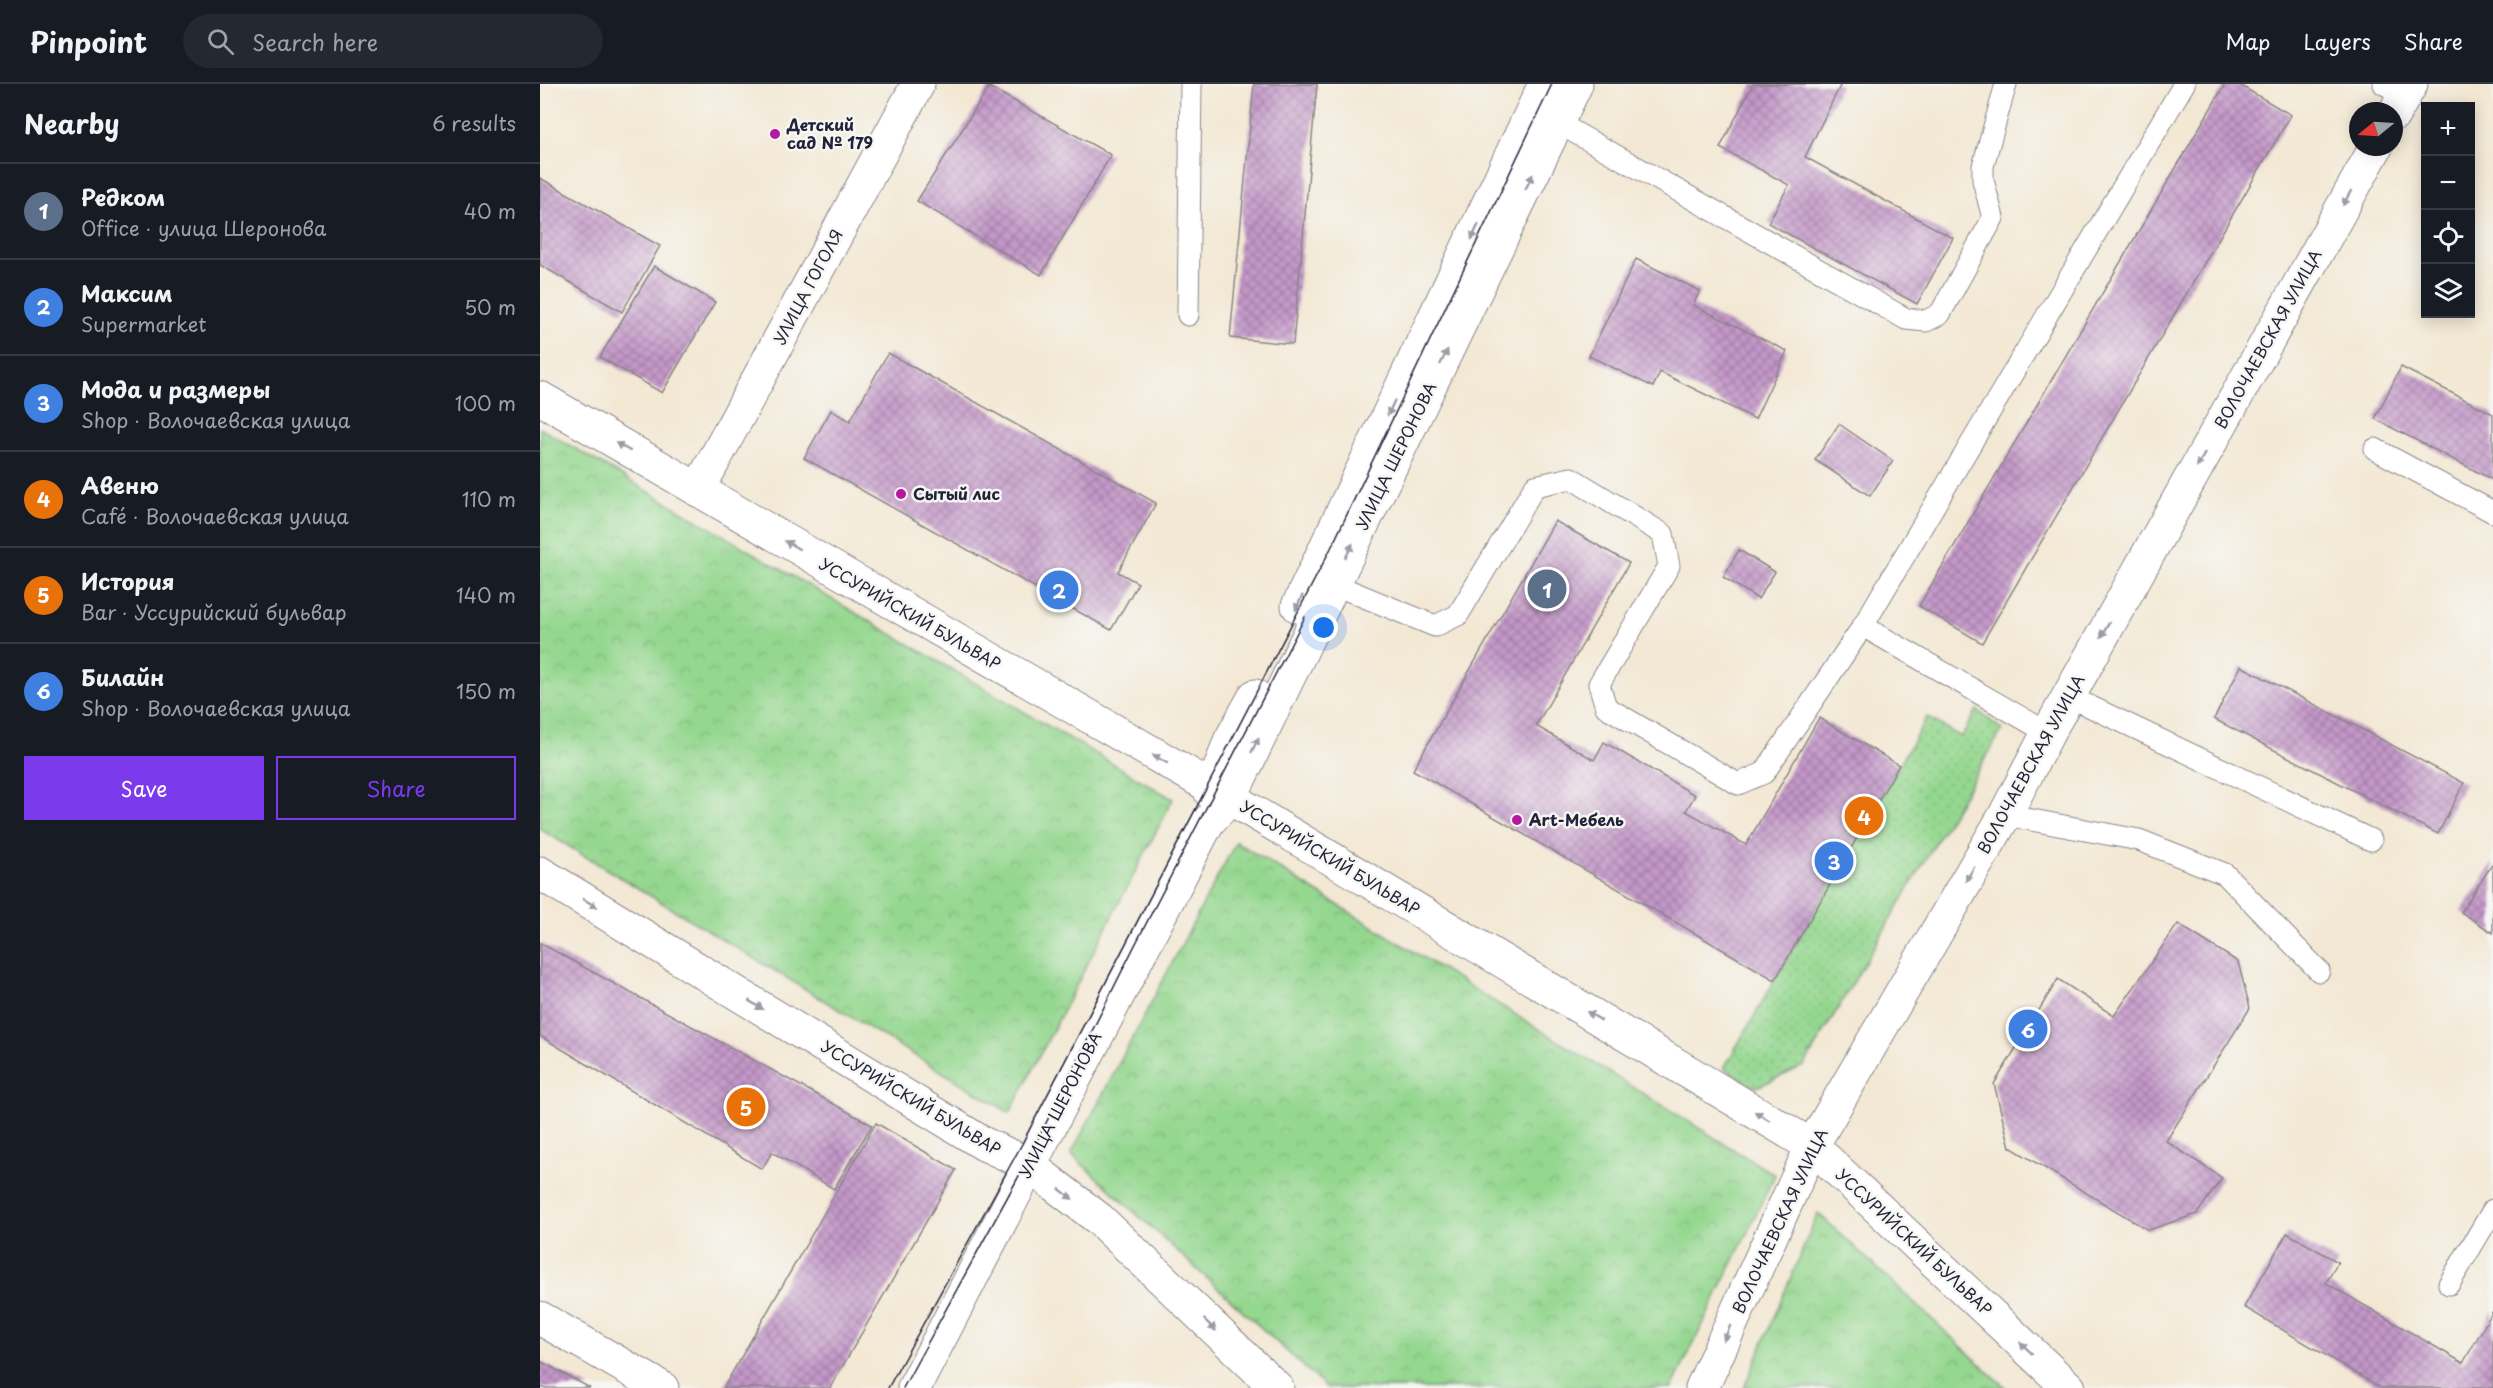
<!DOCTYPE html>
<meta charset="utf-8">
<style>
body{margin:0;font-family:"Playpen Sans",sans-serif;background:#242831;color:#f1f3f6}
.controls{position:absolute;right:18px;top:18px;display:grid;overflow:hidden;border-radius:0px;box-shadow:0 3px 15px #0003}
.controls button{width:54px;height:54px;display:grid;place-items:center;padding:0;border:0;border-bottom:2px solid #363941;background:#171b24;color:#f1f3f6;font:30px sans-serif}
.compass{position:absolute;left:1809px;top:18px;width:54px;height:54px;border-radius:50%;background:#171b24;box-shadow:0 3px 15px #0003;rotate:252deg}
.you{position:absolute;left:784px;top:544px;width:21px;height:21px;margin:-15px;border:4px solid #fff;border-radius:50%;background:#1a73e8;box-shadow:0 0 0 9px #1a73e833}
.badge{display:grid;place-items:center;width:39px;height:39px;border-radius:50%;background:#7c3aed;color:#fff;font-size:20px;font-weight:700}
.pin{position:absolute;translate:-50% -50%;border:3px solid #fff;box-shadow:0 2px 6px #0006}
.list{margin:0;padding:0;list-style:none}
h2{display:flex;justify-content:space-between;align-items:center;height:78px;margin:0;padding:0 24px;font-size:26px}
h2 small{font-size:20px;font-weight:400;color:#9ea1a6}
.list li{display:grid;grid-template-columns:39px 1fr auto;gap:18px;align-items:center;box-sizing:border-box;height:96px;padding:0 24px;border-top:2px solid #363941}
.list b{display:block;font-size:22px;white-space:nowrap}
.list p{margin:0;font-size:20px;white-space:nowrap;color:#9ea1a6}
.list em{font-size:20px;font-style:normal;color:#9ea1a6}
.actions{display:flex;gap:12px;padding:18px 24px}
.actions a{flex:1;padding:14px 0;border:2px solid #7c3aed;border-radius:0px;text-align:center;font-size:21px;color:#7c3aed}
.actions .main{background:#7c3aed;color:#fff}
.icon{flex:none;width:33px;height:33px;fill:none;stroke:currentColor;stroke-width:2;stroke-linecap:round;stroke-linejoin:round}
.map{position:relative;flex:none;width:1953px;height:1304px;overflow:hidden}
header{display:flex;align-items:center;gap:36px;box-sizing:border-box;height:84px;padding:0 30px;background:#171b24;border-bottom:2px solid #363941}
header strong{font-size:28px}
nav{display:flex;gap:33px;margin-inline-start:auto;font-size:21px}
.search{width:420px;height:54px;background:#242831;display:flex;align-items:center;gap:15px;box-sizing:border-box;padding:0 21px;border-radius:33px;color:#9ea1a6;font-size:22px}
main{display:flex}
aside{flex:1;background:#171b24}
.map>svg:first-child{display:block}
.grass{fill:url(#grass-dots);stroke:#5b7c65;stroke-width:1.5}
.park{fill:url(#park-crowns);stroke:#5b7c65;stroke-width:1.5}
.building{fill:url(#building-cross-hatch)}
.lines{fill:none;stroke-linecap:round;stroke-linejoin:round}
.service-casing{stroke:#8a8588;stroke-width:23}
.minor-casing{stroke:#8a8588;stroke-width:35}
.tertiary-casing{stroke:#8a8588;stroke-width:35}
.secondary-casing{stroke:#8a8588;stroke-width:35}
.primary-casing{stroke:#8a8588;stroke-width:35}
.service{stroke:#fff;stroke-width:21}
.minor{stroke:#fff;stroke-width:33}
.tertiary{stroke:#fff;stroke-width:33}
.secondary{stroke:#fff;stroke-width:33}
.primary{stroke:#fff;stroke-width:33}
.tram{stroke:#22223b;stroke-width:1.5}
.oneway{fill:#9c9ca7}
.poi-dot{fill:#b5179e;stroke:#f6f6f2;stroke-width:2}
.labels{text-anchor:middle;stroke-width:5;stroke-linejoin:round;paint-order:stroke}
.poi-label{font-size:16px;font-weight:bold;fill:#22223b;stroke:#f6f6f2;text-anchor:start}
.street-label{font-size:16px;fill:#22223b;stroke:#f6f6f2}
</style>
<header>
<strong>Pinpoint</strong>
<div class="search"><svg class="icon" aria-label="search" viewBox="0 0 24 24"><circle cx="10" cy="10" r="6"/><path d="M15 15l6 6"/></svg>Search here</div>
<nav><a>Map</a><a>Layers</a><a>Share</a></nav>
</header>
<main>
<aside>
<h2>Nearby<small>6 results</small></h2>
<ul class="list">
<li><span class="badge" style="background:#5c6f8a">1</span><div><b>Редком</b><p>Office · улица Шеронова</p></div><em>40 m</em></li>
<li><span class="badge" style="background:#3f7fe0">2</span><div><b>Максим</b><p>Supermarket</p></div><em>50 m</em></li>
<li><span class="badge" style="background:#3f7fe0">3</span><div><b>Мода и размеры</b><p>Shop · Волочаевская улица</p></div><em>100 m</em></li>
<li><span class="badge" style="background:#e8710a">4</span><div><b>Авеню</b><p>Café · Волочаевская улица</p></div><em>110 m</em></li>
<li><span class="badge" style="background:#e8710a">5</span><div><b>История</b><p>Bar · Уссурийский бульвар</p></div><em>140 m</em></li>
<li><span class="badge" style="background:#3f7fe0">6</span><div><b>Билайн</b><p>Shop · Волочаевская улица</p></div><em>150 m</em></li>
</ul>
<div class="actions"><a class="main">Save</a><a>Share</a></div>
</aside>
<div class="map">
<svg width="1953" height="1304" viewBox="0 0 1953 1304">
<defs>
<pattern id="grass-dots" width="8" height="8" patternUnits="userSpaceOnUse" patternTransform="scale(1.5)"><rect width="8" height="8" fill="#94d78f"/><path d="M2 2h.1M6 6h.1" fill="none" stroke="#7fb87c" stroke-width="1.8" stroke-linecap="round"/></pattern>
<pattern id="park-crowns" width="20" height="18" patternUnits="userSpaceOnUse" patternTransform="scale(1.5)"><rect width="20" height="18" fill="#94d78f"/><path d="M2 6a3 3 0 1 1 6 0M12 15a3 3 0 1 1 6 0" fill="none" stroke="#7fb87c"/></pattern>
<pattern id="building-cross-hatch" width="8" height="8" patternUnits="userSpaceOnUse" patternTransform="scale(1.5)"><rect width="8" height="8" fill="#c498c9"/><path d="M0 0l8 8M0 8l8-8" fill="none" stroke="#9f7ca4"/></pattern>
</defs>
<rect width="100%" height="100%" fill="#f6f6f2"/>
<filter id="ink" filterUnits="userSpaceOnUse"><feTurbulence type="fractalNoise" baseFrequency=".0167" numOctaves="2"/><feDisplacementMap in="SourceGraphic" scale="12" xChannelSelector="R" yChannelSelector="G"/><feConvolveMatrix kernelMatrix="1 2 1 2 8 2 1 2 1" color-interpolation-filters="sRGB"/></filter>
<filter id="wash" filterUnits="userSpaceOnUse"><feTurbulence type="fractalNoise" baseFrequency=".008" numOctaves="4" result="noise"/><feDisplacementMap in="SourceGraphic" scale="24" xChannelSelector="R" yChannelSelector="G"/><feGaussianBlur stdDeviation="1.35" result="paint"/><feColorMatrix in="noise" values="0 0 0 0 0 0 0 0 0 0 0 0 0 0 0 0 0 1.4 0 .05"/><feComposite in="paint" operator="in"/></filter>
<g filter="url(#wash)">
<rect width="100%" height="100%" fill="#f3e8d4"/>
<path class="grass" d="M1437,626L1462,646L1264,982L1215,1004L1184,984L1387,633L1421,653Z"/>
<path class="park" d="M0,344L633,715L470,1029L0,745Z
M696,758L1235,1091L1132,1304H787L531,1070Z
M1278,1129L1466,1304H1204Z"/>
<g id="blocks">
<path class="building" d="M714,0H777L753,260L690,254Z
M1213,0H1301L1265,73L1413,154L1377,220L1228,139L1249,101L1180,64Z
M1685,0H1698L1751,31L1442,559L1379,522Z
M449,3L571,71L501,191L377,117Z
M0,94L120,162L82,228L0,181Z
M1096,175L1160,207L1153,221L1247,267L1215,335L1120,288L1113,303L1049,272Z
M114,182L175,218L122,309L60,273Z
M348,269L616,419L578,488L598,499L571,546L264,374L291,326L310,337Z
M1861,283L1953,330V396L1835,335Z
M1299,340L1353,377L1330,412L1275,376Z
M1015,437L1089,479L996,642L1054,676L1064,658L1155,711L1146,727L1206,761L1279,634L1359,681L1235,896L873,686Z
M1199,466L1235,488L1218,515L1183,493Z
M1701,582L1924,699L1898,750L1674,635Z
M1953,779V849L1921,828Z
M1638,840L1698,878L1710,924L1626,1057L1682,1094L1657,1130L1608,1146L1470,1063L1454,1000L1518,895L1574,932Z
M0,859L332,1041L294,1105L232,1068L222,1085L0,952Z
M336,1039L416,1086L290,1304H186L184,1303Z
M1747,1149L1798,1178L1786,1199L1923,1279L1953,1227V1304H1841L1704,1223Z
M0,1277L50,1304H0Z"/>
</g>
</g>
<g filter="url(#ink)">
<use href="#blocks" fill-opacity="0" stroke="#8a8588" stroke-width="1.5"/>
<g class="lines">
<g class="service-casing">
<path id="service" d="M1844,0L1865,11
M1018,39L1366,235L1386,237L1400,230L1453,134L1443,96V82L1466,0
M648,231L651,0
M1835,365L1953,428
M793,500L895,542L918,531L995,402L1031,394L1123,450L1129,482L1059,600L1066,623L1198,700L1224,689L1323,542L1508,649
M1323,542L1644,0
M1528,612L1831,756
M1465,731L1599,756L1685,790L1779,887
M1909,1200L1953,1126"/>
</g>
<g class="minor-casing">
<path id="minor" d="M158,406L378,0
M0,1234L122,1304"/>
</g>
<g class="tertiary-casing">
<path id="tertiary" d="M0,314L690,714L1272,1062L1529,1304
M0,789L444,1060L486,1079L559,1135L737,1304"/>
</g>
<g class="secondary-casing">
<path id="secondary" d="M758,522L1005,0
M671,709L690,657L715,612
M374,1304L668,738L690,714L1036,0"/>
</g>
<g class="primary-casing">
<path id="primary" d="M1854,30L1871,0
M1162,1304L1272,1062L1465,731L1508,649L1836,63"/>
</g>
<use href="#service" class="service"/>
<use href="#minor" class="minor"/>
<use href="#tertiary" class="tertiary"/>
<use href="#secondary" class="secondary"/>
<use href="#primary" class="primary"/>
<path class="tram" d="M348,1304L482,1060L791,464L1012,0
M363,1304L486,1079L594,863L765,533"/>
</g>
<defs><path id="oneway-solid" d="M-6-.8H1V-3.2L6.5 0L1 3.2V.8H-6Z" transform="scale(1.5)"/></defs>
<g class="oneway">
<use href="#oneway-solid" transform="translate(989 98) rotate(-64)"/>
<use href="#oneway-solid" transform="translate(1807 114) rotate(119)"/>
<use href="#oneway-solid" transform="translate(935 148) rotate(115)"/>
<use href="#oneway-solid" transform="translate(904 273) rotate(-64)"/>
<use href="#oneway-solid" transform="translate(851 324) rotate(115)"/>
<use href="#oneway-solid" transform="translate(83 363) rotate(-150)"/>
<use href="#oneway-solid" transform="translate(1661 376) rotate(119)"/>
<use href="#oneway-solid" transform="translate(252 461) rotate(-150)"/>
<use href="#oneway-solid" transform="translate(809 467) rotate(-64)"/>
<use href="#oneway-solid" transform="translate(759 519) rotate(115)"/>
<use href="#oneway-solid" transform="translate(1565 546) rotate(119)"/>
<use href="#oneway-solid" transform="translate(715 661) rotate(-64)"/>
<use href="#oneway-solid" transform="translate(620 675) rotate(-150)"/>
<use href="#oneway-solid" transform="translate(1430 790) rotate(120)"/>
<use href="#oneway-solid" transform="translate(50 819) rotate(31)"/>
<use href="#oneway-solid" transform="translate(216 921) rotate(31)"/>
<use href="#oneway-solid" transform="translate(1054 932) rotate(-149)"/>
<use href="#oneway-solid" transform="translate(1222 1032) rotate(-149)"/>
<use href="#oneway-solid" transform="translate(526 1110) rotate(38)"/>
<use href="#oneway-solid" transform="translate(670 1241) rotate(44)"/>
<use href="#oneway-solid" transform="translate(1187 1249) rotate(114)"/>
<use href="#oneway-solid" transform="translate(1486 1264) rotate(-137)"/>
</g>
</g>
<g class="poi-dot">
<circle cx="235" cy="50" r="6"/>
<circle cx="361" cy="410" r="6"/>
<circle cx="977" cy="736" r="6"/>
</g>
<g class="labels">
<g class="poi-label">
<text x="247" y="47">Детский<tspan x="247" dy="18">сад № 179</tspan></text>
<text x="373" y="416">Сытый лис</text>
<text x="989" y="742">Art-Мебель</text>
</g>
<g class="street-label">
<text transform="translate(268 203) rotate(-62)" y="6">УЛИЦА ГОГОЛЯ</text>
<text transform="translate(1728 255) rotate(-61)" y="6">ВОЛОЧАЕВСКАЯ УЛИЦА</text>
<text transform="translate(856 372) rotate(-64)" y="6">УЛИЦА ШЕРОНОВА</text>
<text transform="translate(370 530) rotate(30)" y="6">УССУРИЙСКИЙ БУЛЬВАР</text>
<text transform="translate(1491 680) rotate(-61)" y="6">ВОЛОЧАЕВСКАЯ УЛИЦА</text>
<text transform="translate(790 774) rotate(31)" y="6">УССУРИЙСКИЙ БУЛЬВАР</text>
<text transform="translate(371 1014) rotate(31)" y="6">УССУРИЙСКИЙ БУЛЬВАР</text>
<text transform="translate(520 1021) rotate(-63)" y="6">УЛИЦА ШЕРОНОВА</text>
<text transform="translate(1240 1137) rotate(-65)" y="6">ВОЛОЧАЕВСКАЯ УЛИЦА</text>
<text transform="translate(1374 1158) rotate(43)" y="6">УССУРИЙСКИЙ БУЛЬВАР</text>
</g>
</g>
</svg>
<div class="controls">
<button>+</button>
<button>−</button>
<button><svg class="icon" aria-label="locate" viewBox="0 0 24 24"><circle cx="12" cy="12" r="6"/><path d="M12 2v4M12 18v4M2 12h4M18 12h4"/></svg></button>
<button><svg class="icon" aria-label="layers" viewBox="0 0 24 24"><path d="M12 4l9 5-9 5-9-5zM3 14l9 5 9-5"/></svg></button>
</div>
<svg class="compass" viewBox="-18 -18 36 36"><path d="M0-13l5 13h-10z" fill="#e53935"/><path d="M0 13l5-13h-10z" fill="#9ea1a6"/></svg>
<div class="you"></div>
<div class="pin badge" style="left:1007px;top:505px;background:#5c6f8a">1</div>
<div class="pin badge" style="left:519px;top:506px;background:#3f7fe0">2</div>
<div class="pin badge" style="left:1294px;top:777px;background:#3f7fe0">3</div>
<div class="pin badge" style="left:1324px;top:732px;background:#e8710a">4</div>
<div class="pin badge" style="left:206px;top:1023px;background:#e8710a">5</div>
<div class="pin badge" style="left:1488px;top:945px;background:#3f7fe0">6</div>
</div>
</main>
